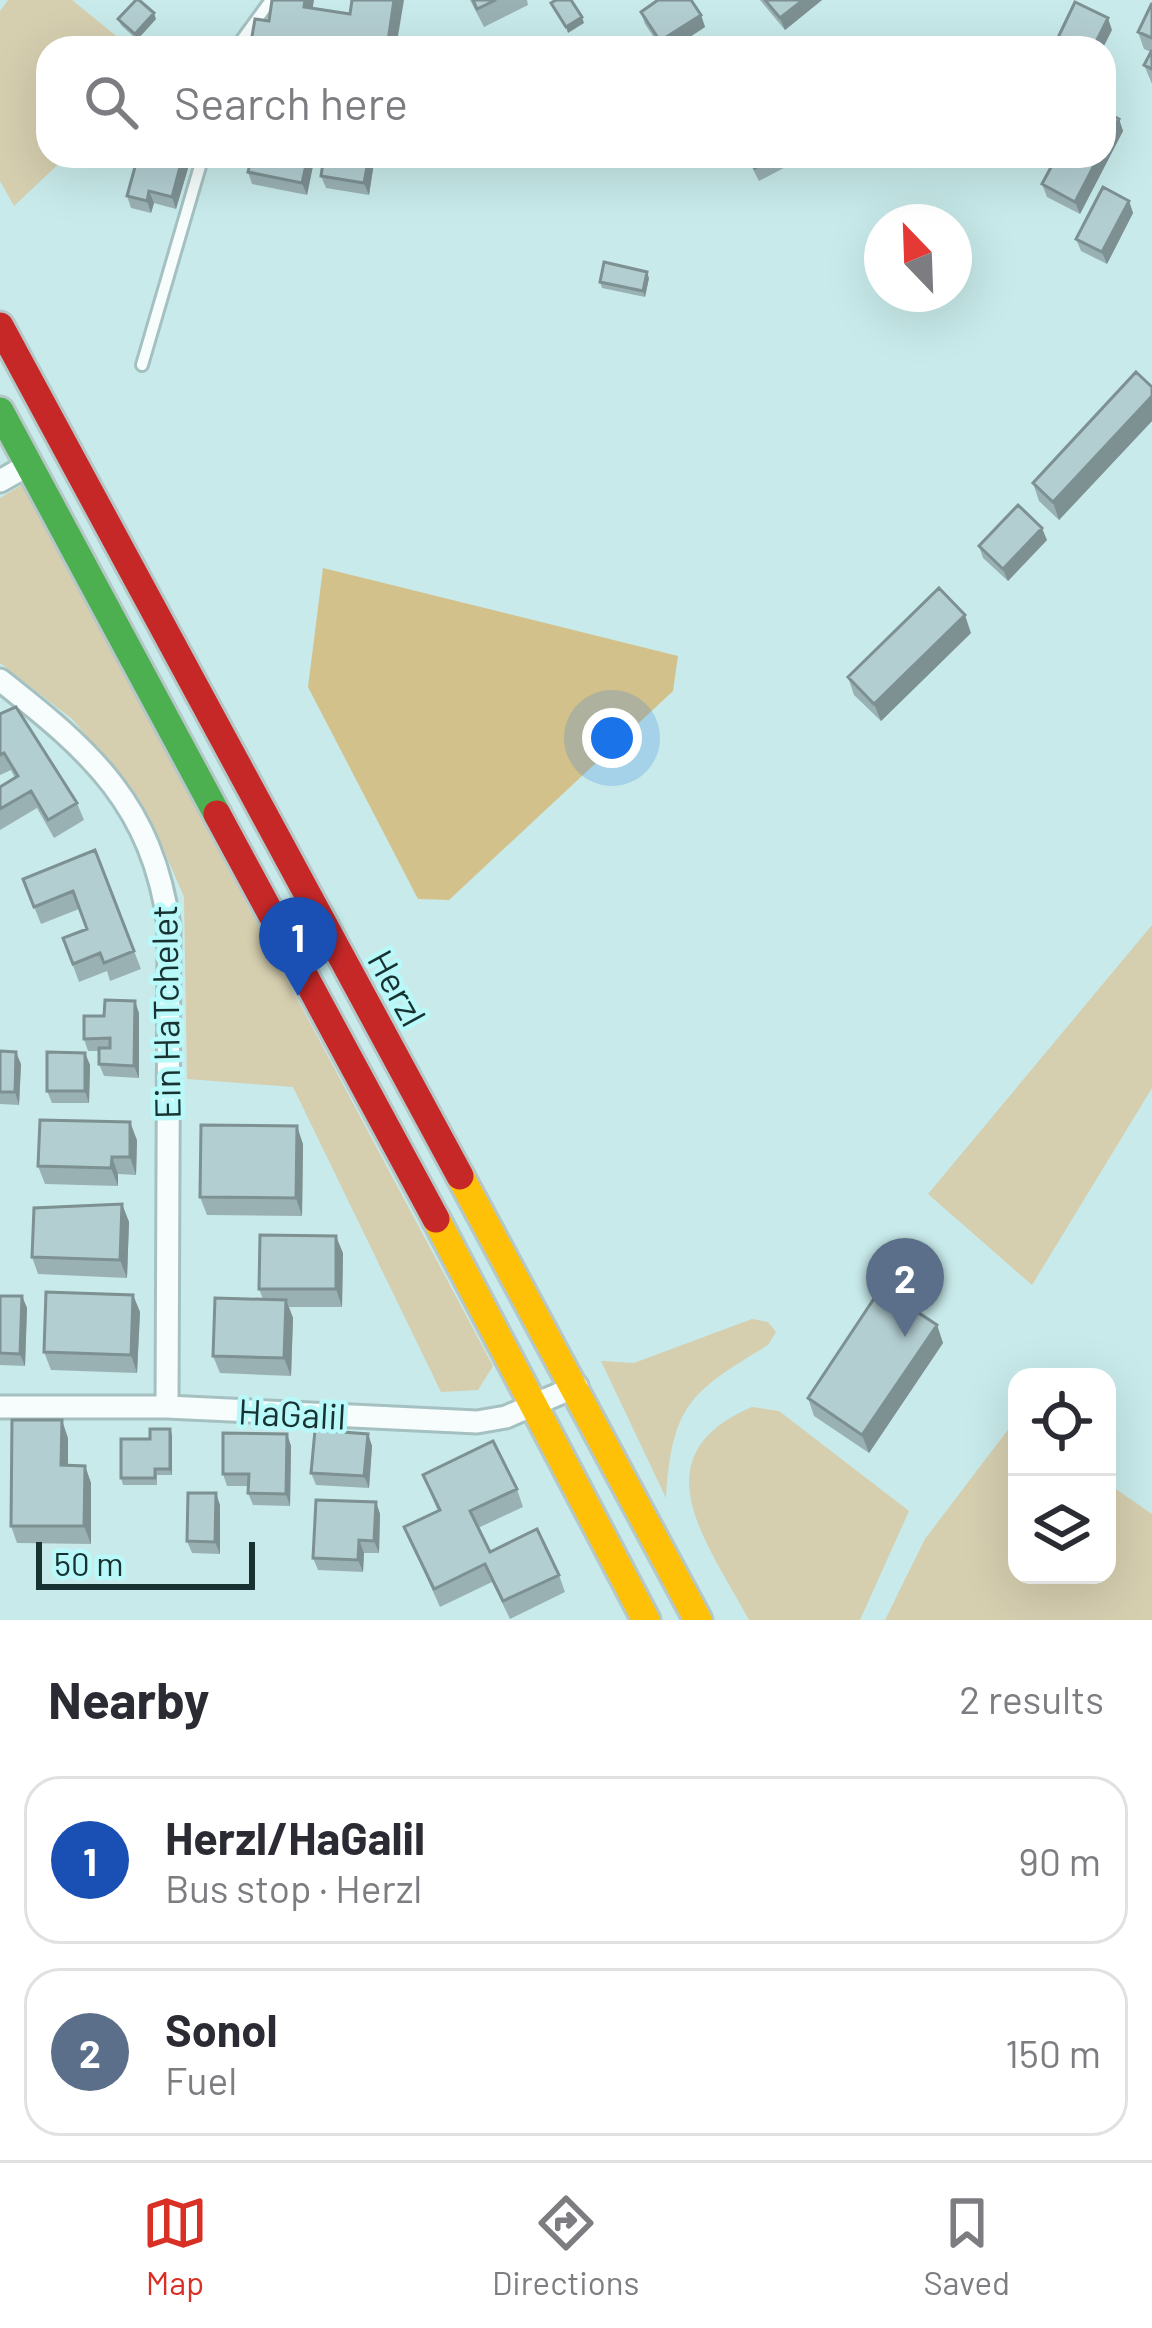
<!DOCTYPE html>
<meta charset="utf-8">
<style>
body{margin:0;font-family:Barlow,sans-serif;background:#f2f2f3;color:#2b2b33}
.controls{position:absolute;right:36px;bottom:36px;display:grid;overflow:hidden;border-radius:24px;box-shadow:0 12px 48px #0002}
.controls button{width:108px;height:108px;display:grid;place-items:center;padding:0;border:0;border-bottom:3px solid #e1e1e2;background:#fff;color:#2b2b33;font:60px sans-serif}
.compass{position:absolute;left:864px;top:204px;width:108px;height:108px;border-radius:50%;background:#fff;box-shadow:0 12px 48px #0002;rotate:337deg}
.scale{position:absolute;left:36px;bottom:30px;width:219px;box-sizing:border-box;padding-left:12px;border:6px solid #183232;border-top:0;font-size:33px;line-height:42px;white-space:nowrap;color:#183232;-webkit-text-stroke:9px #b9f9f9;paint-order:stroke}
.you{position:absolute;left:612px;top:738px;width:42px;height:42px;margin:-30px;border:9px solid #fff;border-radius:50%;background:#1a73e8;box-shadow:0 0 0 18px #1a73e833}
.badge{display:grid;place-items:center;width:78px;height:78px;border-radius:50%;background:#d93025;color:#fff;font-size:39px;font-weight:700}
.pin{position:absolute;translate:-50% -99px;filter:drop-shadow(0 3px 6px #0008)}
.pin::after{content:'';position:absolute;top:63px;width:42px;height:36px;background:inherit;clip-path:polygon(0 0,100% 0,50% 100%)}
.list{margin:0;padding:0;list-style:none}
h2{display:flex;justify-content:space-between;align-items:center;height:156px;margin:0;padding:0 48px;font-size:51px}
h2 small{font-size:39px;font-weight:400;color:#7c7c81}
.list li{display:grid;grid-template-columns:78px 1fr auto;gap:36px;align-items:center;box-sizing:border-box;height:168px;margin:0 24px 24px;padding:0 24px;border:3px solid #e1e1e2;border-radius:36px}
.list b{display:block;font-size:45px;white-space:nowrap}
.list p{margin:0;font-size:39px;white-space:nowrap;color:#7c7c81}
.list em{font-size:39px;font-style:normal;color:#7c7c81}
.icon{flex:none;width:66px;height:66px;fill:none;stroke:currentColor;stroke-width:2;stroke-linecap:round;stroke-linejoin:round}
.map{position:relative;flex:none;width:1152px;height:1620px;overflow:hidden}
.search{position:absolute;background:#fff;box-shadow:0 12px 48px #0002;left:36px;right:36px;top:36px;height:132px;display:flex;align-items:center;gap:30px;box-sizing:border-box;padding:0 42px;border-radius:36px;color:#7c7c81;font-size:45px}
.sheet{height:540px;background:#fff}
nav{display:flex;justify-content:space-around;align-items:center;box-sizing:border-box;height:168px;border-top:3px solid #e1e1e2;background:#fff;font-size:33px;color:#7c7c81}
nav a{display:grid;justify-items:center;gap:6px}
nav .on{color:#d93025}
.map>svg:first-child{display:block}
.green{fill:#d5ceaf}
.forest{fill:#d3c18c}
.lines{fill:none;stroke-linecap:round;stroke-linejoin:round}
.lane-casing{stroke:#a5c0c0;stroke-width:16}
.street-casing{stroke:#a5c0c0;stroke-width:27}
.fast-casing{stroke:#b5c7c7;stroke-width:33}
.slow-casing{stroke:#b5c7c7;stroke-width:33}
.jam-casing{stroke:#b5c7c7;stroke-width:33}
.lane{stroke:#f7fcfc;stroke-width:10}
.street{stroke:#f7fcfc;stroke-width:21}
.fast{stroke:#4caf50;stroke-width:27}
.slow{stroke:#ffc107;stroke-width:27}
.jam{stroke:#c62828;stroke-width:27}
.wall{fill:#9ab1b4}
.shaded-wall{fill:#7d9092}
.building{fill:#b3ced1;stroke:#7d9092;stroke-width:3}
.labels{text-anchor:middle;stroke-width:9;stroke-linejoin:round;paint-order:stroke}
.street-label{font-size:36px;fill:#183232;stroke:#b9f9f9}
</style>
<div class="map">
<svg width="1152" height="1620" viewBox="0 0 1152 1620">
<rect width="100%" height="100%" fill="#c8eaea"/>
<path class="green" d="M8,0H72L131,48H48V156H67L14,206L0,181V11Z
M23,484L493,1366L478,1390L441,1392L293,1087L187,1079L184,897L157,834L118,773L72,719L0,663V498Z
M1152,925V1088L1032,1285L928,1194Z
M752,1319L768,1322L776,1332L768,1345C690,1392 672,1405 666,1498L601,1361L634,1363Z
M752,1407L779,1411L909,1511L860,1620H749C707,1542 637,1456 752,1407Z
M1016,1419L1017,1575H1107V1483L1152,1514V1620H885L925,1539Z"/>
<path class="forest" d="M323,568L678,656L673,691L449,900L418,899L308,687Z"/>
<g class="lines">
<g class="lane-casing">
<path id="lane" d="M236,48L271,0
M142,365L203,156"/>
</g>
<g class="street-casing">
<path id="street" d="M0,481L30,464
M0,680C92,752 152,805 169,926L167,1407
M0,1407H167L477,1422L506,1417L577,1386"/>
</g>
<g class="fast-casing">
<path id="fast" d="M0,411L217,814"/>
</g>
<g class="slow-casing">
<path id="slow" d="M460,1176L698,1620
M436,1219L646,1620"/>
</g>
<g class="jam-casing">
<path id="jam" d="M0,326L460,1176
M217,814L436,1219"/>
</g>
<use href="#lane" class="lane"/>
<use href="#street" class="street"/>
<use href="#fast" class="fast"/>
<use href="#slow" class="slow"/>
<use href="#jam" class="jam"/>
</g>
<path class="wall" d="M470,0H527L528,5L484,27Z
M655,0H691L701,15L705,27L673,48H661L645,24L641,12L656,3Z
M760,0H822L785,30Z
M1152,3V84L1144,65L1151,52L1144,49L1138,32Z
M118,19H156L137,40L121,25Z
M1119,119L1123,131L1080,214L1047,197L1042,184Z
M138,156H185L189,165L176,209L154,203L151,213L131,208L127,196Z
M315,156L307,195L252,184L248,172Z
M375,156L369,195L326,188L321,176Z
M746,156H793L795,162L759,181Z
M1129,201L1133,213L1107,264L1081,251L1076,239Z
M649,278L645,297L602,288L600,282Z
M1152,387V421L1059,520L1039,501L1033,483Z
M1047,540L1008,581L983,558L979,546Z
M971,633L881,721L854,695L848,677Z
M0,714L77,803L84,820L54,838L37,808L0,830V787L15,778L11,770L0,775Z
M95,850L141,969L110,981L107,971L79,982L63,938L87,929L79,909L41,924L23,879Z
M139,1013V1078L104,1076L99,1064V1051H88L84,1039L104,1016Z
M0,1051L21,1064L19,1105L0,1104Z
M85,1053L90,1065L89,1103H52L47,1091Z
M137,1140L136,1175L118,1174V1186L45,1184L38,1166Z
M303,1144L302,1216L207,1215L200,1197Z
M122,1204L129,1222L127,1278L38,1274L32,1257Z
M343,1253L342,1307H289L293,1318L291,1376L220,1373L213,1356L263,1299L259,1289Z
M133,1295L140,1312L137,1373L51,1370L44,1352Z
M0,1296H22L27,1308L25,1366L0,1365Z
M937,1325L943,1343L869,1453L814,1416L808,1398Z
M287,1434L291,1446L290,1506L253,1505L248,1493V1486H227L223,1474Z
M368,1434L372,1446L369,1488L316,1485L311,1473Z
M172,1435V1475H157V1485H123L121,1478L150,1439Z
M68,1438V1465L85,1466L91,1483V1544L17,1543L11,1526Z
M423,1475L517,1489L523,1507L478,1528L490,1552L559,1575L565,1592L510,1619L492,1582L440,1607L404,1527L438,1511Z
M376,1502L380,1514L379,1553H364L363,1572L318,1570L313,1558Z
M220,1505V1554L192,1553L187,1541Z"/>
<path class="shaded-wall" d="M305,0H314L310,25L304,7Z
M394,0H404L396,48H387Z
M803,0H822L785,30L780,18Z
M154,13L156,19L137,40L135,34Z
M701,15L705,27L673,48H662L660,41Z
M582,17L584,23L568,33L566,27Z
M1108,18L1112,30L1103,48H1093Z
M1119,119L1123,131L1080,214L1075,202L1099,156H1104V147Z
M183,156H185L189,165L176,209L172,197Z
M308,156H315L307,195L302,183Z
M369,156H375L369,195L364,183Z
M149,191L154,203L151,213L147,201Z
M1129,201L1133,213L1107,264L1102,252Z
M647,272L649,278L645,297L643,291Z
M1152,396V421L1059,520L1053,502Z
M1042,528L1047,540L1008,581L1003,569Z
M965,615L971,633L881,721L874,704Z
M135,1001L139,1013V1078L134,1066Z
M16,1052L21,1064L19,1105L15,1092Z
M85,1053L90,1065L89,1103L85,1091Z
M130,1122L137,1140L136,1175L130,1157Z
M297,1126L303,1144L302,1216L296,1198Z
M112,1157L118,1174V1186L111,1168Z
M122,1204L129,1222L127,1278L120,1260Z
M336,1236L343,1253L342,1307L336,1289Z
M133,1295L140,1312L137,1373L131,1355Z
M22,1296L27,1308L25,1366L20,1354Z
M286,1300L293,1318L291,1376L284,1358Z
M937,1325L943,1343L869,1453L862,1435Z
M62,1420L68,1438V1483L61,1465Z
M170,1429L172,1435V1475L170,1469Z
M287,1434L291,1446L290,1506L286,1494Z
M368,1434L372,1446L369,1488L364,1476Z
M85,1466L91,1483V1544L84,1526Z
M216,1493L220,1505V1554L215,1542Z
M376,1502L380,1514L379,1553L374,1541Z
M359,1540L364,1553L363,1572L358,1560Z"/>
<path class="building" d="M136,0H139L154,13L135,34L118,19Z
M272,0H305L304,7L350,14L352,0H394L387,48H250L255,19L269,21Z
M473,0H496L477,9Z
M556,0H571L582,17L566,27L551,3Z
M658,0H691L701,15L660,41L641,12Z
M765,0H803L780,18Z
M1075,2L1108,18L1093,48H1053Z
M1152,3V38L1138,32Z
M1152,50V69L1144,65Z
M1104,111L1119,119L1104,147Z
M138,156H183L172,197L149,191L147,201L127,196Z
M252,156H308L302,183L248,172Z
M324,156H369L364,183L321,176Z
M748,156H778L755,168Z
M1057,156H1099L1075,202L1042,184Z
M1103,187L1129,201L1102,252L1076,239Z
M604,262L647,272L643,291L600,282Z
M1136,372L1152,387V396L1053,502L1033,483Z
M1018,505L1042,528L1003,569L979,546Z
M939,588L965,615L874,704L848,677Z
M16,707L77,803L48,820L31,791L0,809V787L18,776L4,753L0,755V714Z
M95,850L134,951L104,963L100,953L73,964L63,938L87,929L73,891L34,907L23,879Z
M105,1000L135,1001L134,1066L99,1064V1048H110V1038L84,1039V1016H104Z
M0,1051L16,1052L15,1092H0Z
M47,1052L85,1053V1091H47Z
M40,1120L130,1122V1157H112L111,1168L38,1166Z
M201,1125L297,1126L296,1198L200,1197Z
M122,1204L120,1260L32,1257L34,1208Z
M260,1235L336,1236V1289H259Z
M881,1288L937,1325L862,1435L808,1398Z
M46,1292L133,1295L131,1355L44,1352Z
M0,1296H22L20,1354L0,1353Z
M215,1298L286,1300L284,1358L213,1356Z
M12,1420H62L61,1465L85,1466L84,1526H11Z
M150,1429H170V1469H155V1478H121V1439H150Z
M315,1430L368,1434L364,1476L311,1473Z
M223,1433L287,1434L286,1494L248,1493L249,1474H223Z
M493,1441L517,1489L470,1511L490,1552L537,1529L559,1575L503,1601L485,1564L434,1589L404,1527L440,1510L423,1475Z
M188,1493H216L215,1542L187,1541Z
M316,1500L376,1502L374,1541L359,1540L358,1560L313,1558Z"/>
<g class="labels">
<g class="street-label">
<text transform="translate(397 988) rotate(61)" y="13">Herzl</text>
<text transform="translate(166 1012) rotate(-91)" y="13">Ein HaTchelet</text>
<text transform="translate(292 1414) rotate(3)" y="13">HaGalil</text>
</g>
</g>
</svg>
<div class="controls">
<button><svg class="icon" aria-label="locate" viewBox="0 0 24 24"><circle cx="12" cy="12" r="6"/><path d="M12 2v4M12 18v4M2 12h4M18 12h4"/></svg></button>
<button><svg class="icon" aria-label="layers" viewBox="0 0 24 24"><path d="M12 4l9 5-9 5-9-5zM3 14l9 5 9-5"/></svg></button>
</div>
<svg class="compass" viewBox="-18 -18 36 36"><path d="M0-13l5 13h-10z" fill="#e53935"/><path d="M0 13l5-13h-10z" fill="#7c7c81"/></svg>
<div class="scale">50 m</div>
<div class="you"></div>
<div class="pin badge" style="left:298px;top:996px;background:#1a4fb4">1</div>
<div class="pin badge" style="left:905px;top:1337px;background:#5c6f8a">2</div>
<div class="search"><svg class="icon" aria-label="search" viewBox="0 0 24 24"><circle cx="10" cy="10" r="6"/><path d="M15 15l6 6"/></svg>Search here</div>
</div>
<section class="sheet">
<h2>Nearby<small>2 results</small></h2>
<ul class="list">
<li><span class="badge" style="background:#1a4fb4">1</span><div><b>Herzl/HaGalil</b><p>Bus stop · Herzl</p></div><em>90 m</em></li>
<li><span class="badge" style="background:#5c6f8a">2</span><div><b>Sonol</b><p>Fuel</p></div><em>150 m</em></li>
</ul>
</section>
<nav>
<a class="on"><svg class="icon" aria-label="map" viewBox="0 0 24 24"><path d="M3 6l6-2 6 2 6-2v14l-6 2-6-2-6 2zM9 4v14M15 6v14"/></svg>Map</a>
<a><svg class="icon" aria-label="directions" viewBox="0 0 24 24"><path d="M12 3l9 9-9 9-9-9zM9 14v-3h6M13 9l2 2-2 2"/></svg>Directions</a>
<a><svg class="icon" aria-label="saved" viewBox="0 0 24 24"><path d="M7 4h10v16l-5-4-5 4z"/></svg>Saved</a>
</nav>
